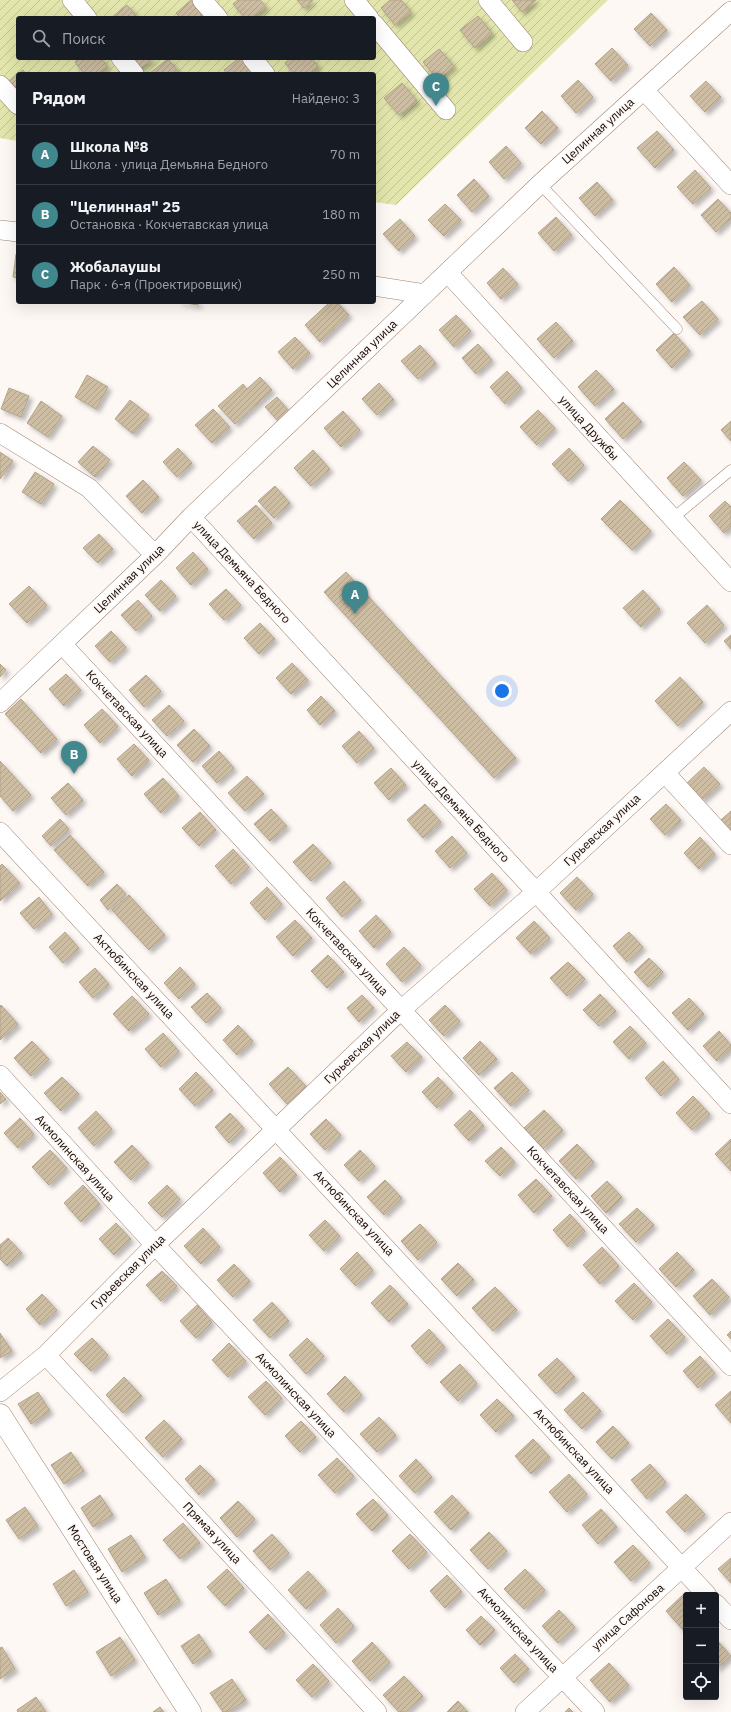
<!DOCTYPE html>
<html lang="ru">
<meta charset="utf-8">
<style>
body{margin:0;font-family:"IBM Plex Sans",sans-serif;background:#20242c;color:#f1f3f6}
.controls{position:absolute;right:12px;bottom:12px;display:grid;overflow:hidden;border-radius:4px;box-shadow:0 4px 16px #0002}
.controls button{width:36px;height:36px;display:grid;place-items:center;padding:0;border:0;border-bottom:1px solid #363941;background:#171b24;color:#f1f3f6;font:20px sans-serif}
.you{position:absolute;left:502px;top:691px;width:14px;height:14px;margin:-10px;border:3px solid #fff;border-radius:50%;background:#1a73e8;box-shadow:0 0 0 6px #1a73e833}
.badge{display:grid;place-items:center;width:26px;height:26px;border-radius:50%;background:#40888d;color:#fff;font-size:13px;font-weight:700}
.pin{position:absolute;translate:-50% -33px;filter:drop-shadow(0 1px 2px #0008)}
.pin::after{content:'';position:absolute;top:21px;width:14px;height:12px;background:inherit;clip-path:polygon(0 0,100% 0,50% 100%)}
.list{margin:0;padding:0;list-style:none}
h2{display:flex;justify-content:space-between;align-items:center;height:52px;margin:0;padding:0 16px;font-size:17px}
h2 small{font-size:13px;font-weight:400;color:#9ea1a6}
.list li{display:grid;grid-template-columns:26px 1fr auto;gap:12px;align-items:center;box-sizing:border-box;height:60px;padding:0 16px;border-top:1px solid #363941}
.list b{display:block;font-size:15px;white-space:nowrap}
.list p{margin:0;font-size:13px;white-space:nowrap;color:#9ea1a6}
.list em{font-size:13px;font-style:normal;color:#9ea1a6}
.icon{flex:none;width:22px;height:22px;fill:none;stroke:currentColor;stroke-width:2;stroke-linecap:round;stroke-linejoin:round}
.map{position:relative;flex:none;width:731px;height:1712px;overflow:hidden}
.search{position:absolute;background:#171b24;box-shadow:0 4px 16px #0002;left:16px;top:16px;width:360px;height:44px;display:flex;align-items:center;gap:10px;box-sizing:border-box;padding:0 14px;border-radius:4px;color:#9ea1a6;font-size:15px}
.panel{position:absolute;background:#171b24;box-shadow:0 4px 16px #0002;left:16px;top:72px;width:360px;height:232px;border-radius:4px}
.map>svg:first-child{display:block}
.garden{fill:url(#garden-furrows);fill-rule:evenodd}
.building{fill:url(#building-hatch);stroke:#b3a48a;filter:url(#shadow)}
.lines{fill:none;stroke-linecap:round;stroke-linejoin:round}
.lane-casing{stroke:#9e8374;stroke-width:11}
.street-casing{stroke:#9e8374;stroke-width:20}
.secondary-casing{stroke:#9e8374;stroke-width:23}
.lane{stroke:#fff;stroke-width:10}
.street{stroke:#fff;stroke-width:19}
.secondary{stroke:#fff;stroke-width:22}
.labels{text-anchor:middle;stroke-width:3.5;stroke-linejoin:round;paint-order:stroke}
.street-label{font-size:12px;fill:#120905;stroke:#fef8f5}
</style>
<div class="map">
<svg width="731" height="1712" viewBox="0 0 731 1712">
<defs>
<pattern id="garden-furrows" width="10" height="10" patternUnits="userSpaceOnUse"><rect width="10" height="10" fill="#e2e6ac"/><path d="M-1 1l2-2M0 10L10 0M9 11l2-2" fill="none" stroke="#c1c492"/></pattern>
<pattern id="building-hatch" width="6" height="6" patternUnits="userSpaceOnUse"><rect width="6" height="6" fill="#cdbda3"/><path d="M-1 1l2-2M0 6l6-6M5 7l2-2" fill="none" stroke="#afa18b"/></pattern>
<filter id="shadow"><feDropShadow dx="3.5" dy="3.5" stdDeviation="2" flood-color="#0004"/></filter>
</defs>
<rect width="100%" height="100%" fill="#fef8f5"/>
<path class="garden" d="M0,0H608L396,205L374,202V74H18V141L0,138ZM18,18H374V58H18Z"/>
<path class="building" d="M192,0H195L207,18H180L176,13Z
M238,0H260L266,7L252,18H245L233,4Z
M297,0H313L304,8Z
M390,0H401L411,12L395,25L381,8Z
M512,0H536L522,12Z
M127,5L138,18H111Z
M651,13L667,30L650,46L634,29Z
M478,16L492,33L475,48L460,30Z
M612,48L628,65L611,81L595,64Z
M439,49L454,66L438,80L423,62Z
M80,58H101L107,66L97,74H84L75,62Z
M128,58H151L152,59L138,70Z
M239,58H244L256,74H227L224,70Z
M291,58H311L318,66L308,74H294L285,63Z
M168,59L180,74H150V73Z
M23,70L26,74H18V101L5,84Z
M578,80L593,97L576,113L561,96Z
M706,81L721,97L705,112L690,96Z
M402,83L417,101L399,115L384,98Z
M542,111L558,128L541,144L525,128Z
M657,131L674,150L655,168L637,148Z
M506,146L521,163L504,179L489,162Z
M695,170L711,188L693,204L677,187Z
M474,179L489,196L472,212L457,195Z
M597,182L613,200L595,216L579,198Z
M718,199L731,213V218L716,232L701,215Z
M445,204L461,220L444,236L428,220Z
M556,217L572,235L554,251L538,233Z
M400,219L415,236L399,251L383,234Z
M16,254H18V278L13,277Z
M674,267L690,285L672,302L656,284Z
M503,268L518,284L501,299L487,283Z
M702,301L718,319L700,335L683,317Z
M179,302H198V305Z
M330,302H337L349,315L320,342L305,325Z
M456,315L471,331L454,347L439,330Z
M556,322L573,341L554,358L537,339Z
M674,333L690,351L672,368L656,350Z
M295,337L310,353L293,369L278,352Z
M478,344L492,360L476,374L462,358Z
M420,345L436,363L418,379L401,361Z
M596,370L614,389L595,406L578,387Z
M507,371L522,388L505,404L490,387Z
M87,375L108,387L96,409L75,397Z
M260,377L272,390L235,424L218,406L243,384L247,389Z
M379,383L394,400L377,415L362,399Z
M9,388L29,396L21,417L1,409Z
M277,397L290,412L279,422L265,407Z
M130,400L149,415L133,434L115,419Z
M41,401L62,416L48,437L27,423Z
M623,402L642,422L623,439L605,419Z
M213,409L230,427L212,443L195,425Z
M538,410L555,428L537,445L520,427Z
M343,411L360,430L341,447L324,428Z
M731,421V441L721,430Z
M93,446L110,460L95,477L78,462Z
M178,448L192,463L177,477L163,462Z
M569,448L584,465L568,481L552,464Z
M313,450L330,469L311,486L294,468Z
M0,452L13,461L0,479Z
M684,462L701,480L683,496L667,478Z
M35,472L54,484L41,504L22,492Z
M143,480L159,497L142,513L126,496Z
M275,486L290,503L274,518L258,501Z
M620,500L651,531L632,550L601,519Z
M725,501L731,507V526L724,533L709,516Z
M256,505L272,523L254,539L237,521Z
M99,534L113,549L98,563L83,548Z
M193,552L208,569L191,585L176,568Z
M346,572L516,758L494,778L324,592Z
M161,580L176,596L160,611L145,595Z
M29,586L47,605L27,623L9,604Z
M226,589L241,605L224,620L209,604Z
M643,590L660,609L641,627L623,608Z
M138,600L152,616L136,631L121,615Z
M707,605L724,625L705,643L687,623Z
M260,623L275,639L259,654L244,638Z
M111,631L126,647L110,662L95,646Z
M731,635V649L724,641Z
M292,663L308,680L291,694L276,678Z
M0,664L6,670L0,677Z
M66,674L81,690L64,706L49,689Z
M146,675L161,691L144,707L129,690Z
M680,677L703,702L678,726L655,701Z
M321,696L335,711L320,725L307,710Z
M21,699L57,739L41,753L5,714Z
M169,705L184,721L167,736L152,720Z
M102,709L118,726L100,743L84,725Z
M194,729L210,746L193,762L177,745Z
M359,731L374,748L357,763L342,746Z
M134,744L149,760L132,776L117,759Z
M219,751L234,768L217,783L202,766Z
M0,761L31,795L13,811L0,796Z
M704,767L720,784L702,800L687,783Z
M391,768L406,785L389,800L374,783Z
M247,776L264,794L245,811L228,793Z
M163,778L179,796L161,813L144,794Z
M68,783L83,800L66,815L51,798Z
M425,804L441,822L423,838L407,820Z
M666,804L681,820L665,835L650,819Z
M271,809L287,826L270,841L254,824Z
M731,811V831L721,820Z
M200,812L216,830L199,846L182,828Z
M60,819L69,829L51,846L42,836Z
M70,835L104,872L88,886L54,850Z
M452,836L467,853L450,868L435,851Z
M700,837L715,854L699,869L684,853Z
M313,844L331,863L311,881L293,862Z
M233,849L249,867L231,884L215,866Z
M2,864L20,883L0,901V866Z
M492,873L507,890L490,906L474,889Z
M577,877L593,894L576,910L560,893Z
M344,881L361,900L342,917L326,898Z
M117,884L126,894L108,910L100,900Z
M267,887L282,904L265,920L250,903Z
M129,895L165,935L149,950L112,910Z
M39,897L52,914L34,929L20,913Z
M376,915L391,932L374,948L359,931Z
M295,920L312,938L293,956L276,937Z
M534,921L550,938L531,954L516,938Z
M65,932L79,948L63,963L49,947Z
M629,932L643,947L627,962L613,946Z
M404,947L421,965L402,982L386,964Z
M328,955L344,972L327,988L311,971Z
M649,958L663,972L648,987L634,972Z
M568,962L585,979L567,996L550,978Z
M180,967L195,984L179,999L164,983Z
M95,968L109,984L93,998L79,982Z
M207,993L221,1008L206,1023L191,1007Z
M600,994L616,1011L599,1026L583,1010Z
M362,995L374,1008L359,1022L347,1008Z
M132,996L149,1014L129,1031L113,1014Z
M689,998L704,1014L688,1030L672,1013Z
M1,1005L18,1024L0,1040V1006Z
M445,1005L460,1021L444,1036L429,1020Z
M238,1025L253,1041L237,1055L223,1040Z
M630,1026L646,1043L629,1059L613,1042Z
M719,1031L731,1045V1048L717,1061L703,1046Z
M163,1033L179,1051L161,1067L145,1049Z
M32,1041L49,1059L31,1076L14,1058Z
M480,1041L497,1059L479,1075L463,1058Z
M407,1042L422,1057L406,1072L391,1056Z
M663,1061L679,1079L661,1096L645,1078Z
M288,1067L306,1086L287,1104L269,1084Z
M196,1072L213,1090L195,1106L179,1089Z
M512,1072L529,1090L511,1106L494,1088Z
M62,1077L79,1094L61,1111L44,1093Z
M438,1077L453,1093L437,1108L422,1092Z
M0,1092L6,1099L0,1104Z
M693,1096L710,1114L692,1130L676,1113Z
M470,1110L484,1126L469,1141L454,1125Z
M544,1110L563,1130L543,1149L524,1128Z
M96,1111L112,1129L94,1146L78,1128Z
M230,1113L244,1128L229,1143L215,1127Z
M20,1118L34,1134L18,1148L4,1133Z
M326,1119L341,1135L325,1150L310,1134Z
M731,1139V1171L715,1154Z
M577,1144L594,1162L576,1179L559,1161Z
M132,1145L149,1163L131,1180L114,1162Z
M501,1147L515,1162L500,1176L485,1161Z
M50,1150L67,1168L49,1185L32,1167Z
M360,1150L375,1166L359,1181L344,1165Z
M280,1157L297,1175L280,1192L263,1173Z
M536,1179L552,1196L534,1213L518,1195Z
M385,1180L402,1198L384,1215L367,1197Z
M607,1181L622,1197L606,1213L591,1196Z
M83,1185L100,1204L81,1222L64,1203Z
M167,1185L180,1199L162,1217L148,1203Z
M637,1208L654,1225L636,1242L619,1224Z
M570,1214L585,1231L568,1247L553,1230Z
M325,1220L340,1236L324,1251L309,1235Z
M116,1223L131,1239L114,1255L99,1239Z
M420,1224L437,1242L418,1260L401,1241Z
M203,1228L220,1247L201,1264L184,1246Z
M8,1238L22,1253L7,1266L0,1259V1245Z
M602,1247L619,1266L600,1284L583,1265Z
M357,1252L373,1270L356,1286L340,1269Z
M677,1252L694,1270L676,1287L659,1269Z
M458,1263L474,1280L457,1296L441,1279Z
M234,1264L250,1281L233,1297L217,1280Z
M162,1271L177,1286L161,1301L146,1285Z
M712,1279L729,1297L710,1315L693,1296Z
M634,1283L652,1302L633,1320L615,1301Z
M390,1285L408,1304L389,1322L371,1303Z
M495,1287L517,1310L493,1331L472,1308Z
M42,1294L57,1310L40,1325L26,1309Z
M272,1302L289,1321L270,1338L253,1320Z
M197,1305L212,1322L196,1338L180,1321Z
M668,1319L685,1337L667,1354L650,1336Z
M429,1329L445,1347L427,1364L411,1346Z
M731,1331V1339L727,1335Z
M0,1333L12,1351L0,1358Z
M92,1338L108,1355L91,1371L74,1354Z
M307,1338L324,1356L306,1374L289,1355Z
M229,1343L246,1361L228,1377L212,1360Z
M700,1356L715,1373L698,1388L683,1371Z
M557,1358L575,1377L556,1394L538,1375Z
M460,1364L477,1383L458,1401L440,1382Z
M345,1376L362,1395L344,1412L327,1394Z
M124,1377L142,1396L123,1413L106,1395Z
M266,1381L282,1398L265,1415L248,1397Z
M731,1391V1423L715,1405Z
M38,1392L50,1411L31,1424L18,1404Z
M583,1392L601,1411L582,1429L564,1410Z
M497,1399L514,1416L496,1432L480,1415Z
M379,1417L396,1435L377,1452L360,1434Z
M164,1420L182,1439L163,1457L145,1438Z
M301,1421L316,1437L300,1452L285,1436Z
M613,1426L629,1443L612,1459L596,1442Z
M533,1439L550,1457L531,1474L515,1456Z
M71,1452L84,1471L64,1484L51,1465Z
M337,1458L354,1476L335,1493L318,1475Z
M416,1459L432,1477L415,1493L399,1476Z
M650,1464L666,1482L647,1499L631,1480Z
M200,1465L215,1480L199,1495L185,1479Z
M569,1474L587,1494L567,1512L549,1492Z
M686,1494L705,1514L685,1532L666,1512Z
M100,1495L113,1515L93,1527L81,1508Z
M452,1495L469,1513L451,1530L434,1512Z
M373,1499L388,1515L372,1531L356,1514Z
M238,1501L255,1519L237,1537L220,1518Z
M25,1507L38,1526L19,1539L6,1520Z
M601,1509L617,1527L598,1544L582,1525Z
M183,1523L200,1543L180,1559L163,1540Z
M489,1532L507,1551L488,1569L470,1550Z
M272,1534L289,1553L270,1570L253,1551Z
M410,1534L427,1552L409,1569L392,1551Z
M131,1535L145,1557L122,1572L108,1549Z
M633,1545L650,1563L631,1581L614,1562Z
M731,1558V1583L718,1569Z
M227,1569L244,1588L225,1606L207,1587Z
M525,1569L545,1590L524,1609L504,1589Z
M74,1570L88,1592L66,1606L53,1584Z
M308,1571L326,1591L306,1609L288,1590Z
M447,1575L462,1592L445,1608L430,1591Z
M166,1579L180,1601L158,1615L144,1593Z
M686,1592L689,1595H686V1629L684,1631L666,1611Z
M338,1608L354,1626L336,1643L320,1625Z
M559,1610L575,1627L558,1643L542,1626Z
M268,1614L285,1633L266,1650L249,1632Z
M481,1616L495,1630L480,1645L466,1630Z
M199,1634L211,1652L193,1664L181,1646Z
M120,1637L135,1660L111,1676L96,1652Z
M716,1639L731,1656L716,1669Z
M372,1642L390,1662L370,1681L352,1661Z
M2,1647L15,1669L0,1679V1648Z
M515,1654L529,1669L514,1683L500,1668Z
M609,1663L629,1685L610,1702L590,1680Z
M313,1664L329,1681L312,1697L296,1680Z
M404,1676L423,1696L406,1712H399L383,1695Z
M232,1679L246,1700L228,1712H223L210,1693Z
M36,1697L46,1712H18L17,1710Z
M458,1701L468,1712H447Z
M160,1707L164,1712H153Z
M569,1708L573,1712H565Z"/>
<g class="lines">
<g class="lane-casing">
<path id="lane" d="M540,184L677,329
M672,519L731,470"/>
</g>
<g class="street-casing">
<path id="street" d="M72,0L87,18
M202,0L218,18
M354,0L369,18
M488,0L523,42
M374,24L446,110
M121,58L134,74
M252,58L265,74
M0,85L18,105
M644,90L731,185
M0,230L18,232
M448,273L731,582
M374,286L425,294
M0,433L89,488L155,555
M191,517L731,1104
M62,644L731,1366
M0,703L155,555L191,517L540,184L731,11
M665,773L731,845
M0,832L707,1595
M0,1075L155,1245L595,1712
M46,1355L377,1712
M0,1392L46,1355L155,1245L401,1010L536,892L731,711
M716,1604L731,1620
M525,1712L731,1522"/>
</g>
<g class="secondary-casing">
<path id="secondary" d="M0,1415L190,1712"/>
</g>
<use href="#lane" class="lane"/>
<use href="#street" class="street"/>
<use href="#secondary" class="secondary"/>
</g>
<g class="labels">
<g class="street-label">
<text transform="translate(598 131) rotate(-42)" y="4">Целинная улица</text>
<text transform="translate(362 354) rotate(-44)" y="4">Целинная улица</text>
<text transform="translate(589 428) rotate(48)" y="4">улица Дружбы</text>
<text transform="translate(242 572) rotate(47)" y="4">улица Демьяна Бедного</text>
<text transform="translate(129 579) rotate(-44)" y="4">Целинная улица</text>
<text transform="translate(127 714) rotate(47)" y="4">Кокчетавская улица</text>
<text transform="translate(461 811) rotate(47)" y="4">улица Демьяна Бедного</text>
<text transform="translate(602 830) rotate(-43)" y="4">Гурьевская улица</text>
<text transform="translate(347 952) rotate(47)" y="4">Кокчетавская улица</text>
<text transform="translate(134 976) rotate(47)" y="4">Актюбинская улица</text>
<text transform="translate(362 1047) rotate(-44)" y="4">Гурьевская улица</text>
<text transform="translate(75 1158) rotate(48)" y="4">Акмолинская улица</text>
<text transform="translate(568 1190) rotate(47)" y="4">Кокчетавская улица</text>
<text transform="translate(354 1213) rotate(47)" y="4">Актюбинская улица</text>
<text transform="translate(128 1272) rotate(-45)" y="4">Гурьевская улица</text>
<text transform="translate(296 1395) rotate(47)" y="4">Акмолинская улица</text>
<text transform="translate(574 1451) rotate(47)" y="4">Актюбинская улица</text>
<text transform="translate(212 1533) rotate(47)" y="4">Прямая улица</text>
<text transform="translate(95 1564) rotate(57)" y="4">Мостовая улица</text>
<text transform="translate(628 1617) rotate(-42)" y="4">улица Сафонова</text>
<text transform="translate(518 1630) rotate(47)" y="4">Акмолинская улица</text>
</g>
</g>
</svg>
<div class="controls">
<button>+</button>
<button>−</button>
<button><svg class="icon" aria-label="locate" viewBox="0 0 24 24"><circle cx="12" cy="12" r="6"/><path d="M12 2v4M12 18v4M2 12h4M18 12h4"/></svg></button>
</div>
<div class="you"></div>
<div class="pin badge" style="left:355px;top:614px">A</div>
<div class="pin badge" style="left:74px;top:774px">B</div>
<div class="pin badge" style="left:436px;top:106px">C</div>
<div class="search"><svg class="icon" aria-label="search" viewBox="0 0 24 24"><circle cx="10" cy="10" r="6"/><path d="M15 15l6 6"/></svg>Поиск</div>
<section class="panel">
<h2>Рядом<small>Найдено: 3</small></h2>
<ul class="list">
<li><span class="badge">A</span><div><b>Школа №8</b><p>Школа · улица Демьяна Бедного</p></div><em>70 m</em></li>
<li><span class="badge">B</span><div><b>&quot;Целинная&quot; 25</b><p>Остановка · Кокчетавская улица</p></div><em>180 m</em></li>
<li><span class="badge">C</span><div><b>Жобалаушы</b><p>Парк · 6-я (Проектировщик)</p></div><em>250 m</em></li>
</ul>
</section>
</div>
